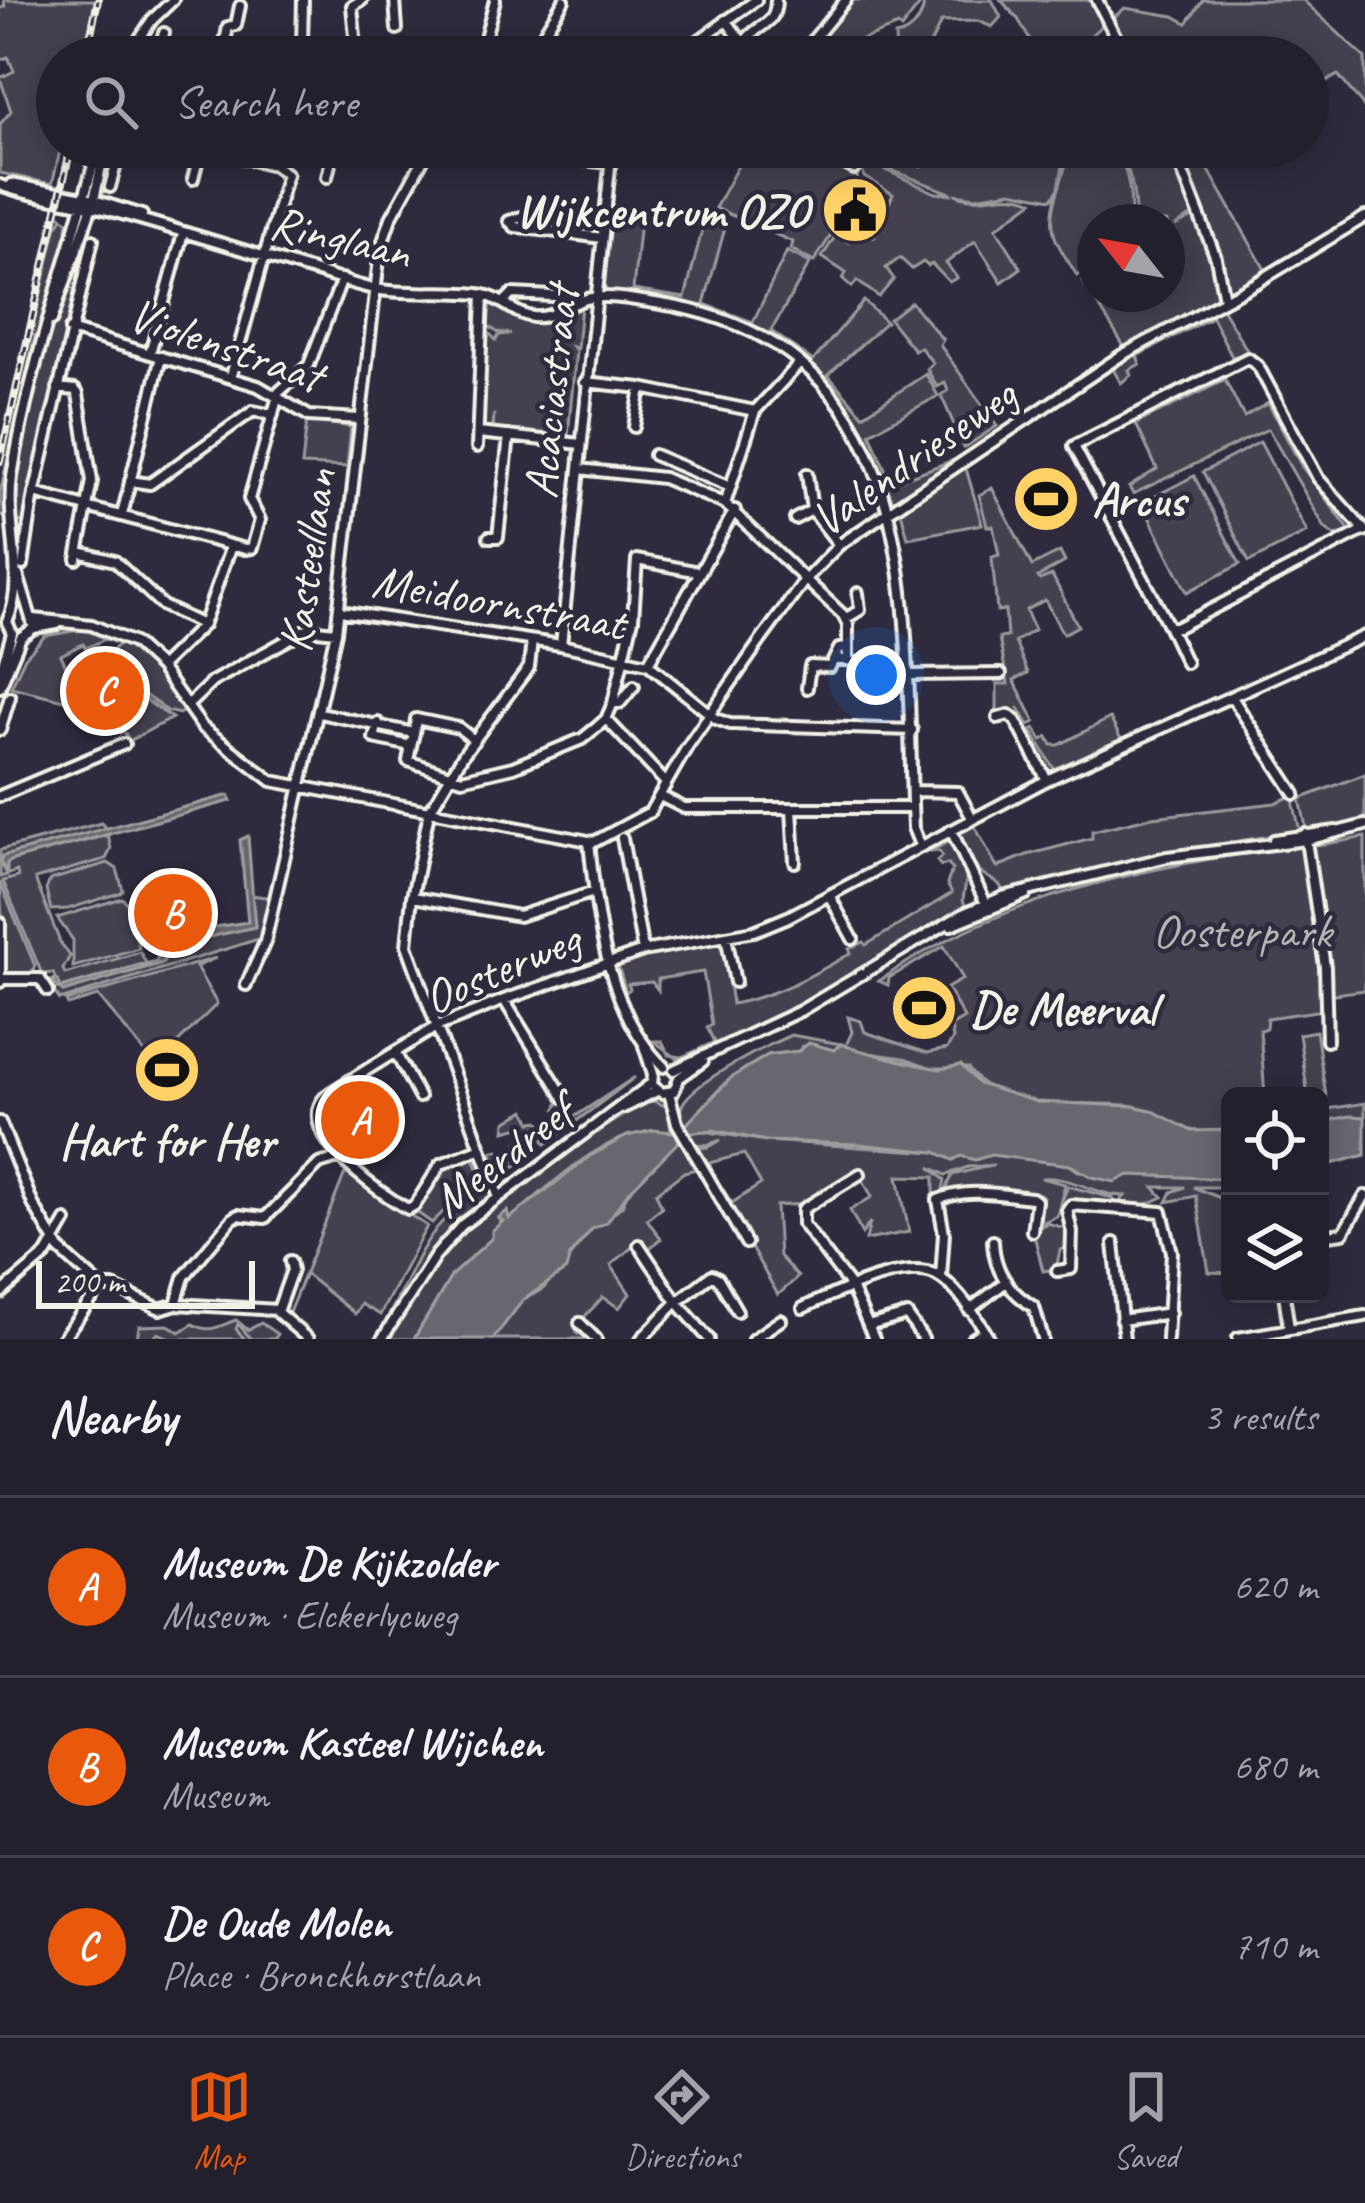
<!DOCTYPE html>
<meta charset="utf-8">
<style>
body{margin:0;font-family:Caveat,sans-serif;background:#2f2d3a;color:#f1f3f6}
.controls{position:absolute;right:36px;bottom:36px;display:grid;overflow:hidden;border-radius:18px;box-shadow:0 6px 30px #0003}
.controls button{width:108px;height:108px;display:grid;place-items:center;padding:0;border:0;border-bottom:3px solid #403e4a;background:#23202e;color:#f1f3f6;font:60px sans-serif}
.compass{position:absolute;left:1077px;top:204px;width:108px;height:108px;border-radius:50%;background:#23202e;box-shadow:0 6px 30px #0003;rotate:301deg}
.scale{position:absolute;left:36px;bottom:30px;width:219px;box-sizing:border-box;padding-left:12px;border:6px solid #f4f1e8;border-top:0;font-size:33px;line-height:42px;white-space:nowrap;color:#f4f1e8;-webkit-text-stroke:9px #2f2a3d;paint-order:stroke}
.you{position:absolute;left:876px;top:675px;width:42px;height:42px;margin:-30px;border:9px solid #fff;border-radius:50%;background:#1a73e8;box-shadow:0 0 0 18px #1a73e833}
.badge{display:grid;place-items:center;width:78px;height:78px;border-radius:50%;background:#ea580c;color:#fff;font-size:39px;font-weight:700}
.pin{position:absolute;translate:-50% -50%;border:6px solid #fff;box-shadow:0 3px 12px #0006}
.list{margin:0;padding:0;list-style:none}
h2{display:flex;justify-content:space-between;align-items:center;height:156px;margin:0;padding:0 48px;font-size:51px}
h2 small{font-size:39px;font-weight:400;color:#a3a3aa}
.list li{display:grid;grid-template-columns:78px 1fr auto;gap:36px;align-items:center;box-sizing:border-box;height:180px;padding:0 48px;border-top:3px solid #403e4a}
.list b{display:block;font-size:45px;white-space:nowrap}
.list p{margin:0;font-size:39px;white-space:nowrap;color:#a3a3aa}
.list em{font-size:39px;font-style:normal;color:#a3a3aa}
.icon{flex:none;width:66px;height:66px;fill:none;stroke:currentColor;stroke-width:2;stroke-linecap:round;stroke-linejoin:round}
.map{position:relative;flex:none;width:1365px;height:1339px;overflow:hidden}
.search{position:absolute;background:#23202e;box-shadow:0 6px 30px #0003;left:36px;right:36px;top:36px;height:132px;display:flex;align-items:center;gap:30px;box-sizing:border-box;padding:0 42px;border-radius:66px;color:#a3a3aa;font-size:45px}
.sheet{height:696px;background:#23202e}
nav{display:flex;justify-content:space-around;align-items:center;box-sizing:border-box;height:168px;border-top:3px solid #403e4a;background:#23202e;font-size:33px;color:#a3a3aa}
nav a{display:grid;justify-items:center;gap:6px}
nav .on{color:#ea580c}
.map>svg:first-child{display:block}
.green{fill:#454050;stroke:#9c989c;stroke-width:3}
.water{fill:#6a6670;stroke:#a19ea0;stroke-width:3}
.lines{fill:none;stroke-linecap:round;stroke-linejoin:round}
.minor-casing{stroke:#f4f1e8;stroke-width:16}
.minor{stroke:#2f2a3d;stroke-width:8}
.rail-casing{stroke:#f4f1e8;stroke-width:8}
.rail{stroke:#2f2a3d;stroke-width:3;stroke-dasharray:9;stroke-linecap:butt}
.labels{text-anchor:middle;stroke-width:9;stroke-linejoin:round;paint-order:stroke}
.poi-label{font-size:48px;font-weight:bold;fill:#f4f1e8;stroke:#2f2a3d;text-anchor:start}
.street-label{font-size:48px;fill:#f4f1e8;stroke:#2f2a3d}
.park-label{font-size:48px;fill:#b7b3b3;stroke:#2f2a3d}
</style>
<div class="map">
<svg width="1365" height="1339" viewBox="0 0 1365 1339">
<rect width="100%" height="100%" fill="#2f2a3d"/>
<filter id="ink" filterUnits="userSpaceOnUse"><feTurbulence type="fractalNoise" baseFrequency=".00833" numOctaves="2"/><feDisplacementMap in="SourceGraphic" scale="24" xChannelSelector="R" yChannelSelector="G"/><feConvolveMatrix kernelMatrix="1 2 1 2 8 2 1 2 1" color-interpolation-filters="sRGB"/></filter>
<g filter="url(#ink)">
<path class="green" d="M4,0H96L83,57H57V147H61L52,184L0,173V124L11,111L0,78L14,71L8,57L0,60V8L5,7Z
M849,0H917L919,6L901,29L898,26L853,43L854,57H829L835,50L818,33Z
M923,0H992L1001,17L992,27L978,21L941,22L924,57H896L895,36C911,34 926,16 923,0Z
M1001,0H1092L1102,25L1067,57H1040L1018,19Z
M1203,0H1303L1365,58V108L1338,75L1308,93V57H1128L1110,20L1125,8L1174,16L1187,23Z
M748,147H808L857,175L858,185L852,184L833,208L827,204L821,212L831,219V235L814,262L791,249L793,242L715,208Z
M954,147H1066L1059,188L1052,199L1011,191L976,197L955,194C980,206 1007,187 1033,201L996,228L1021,268L1002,282L975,241L946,263L957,278L949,282L932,264L928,266L923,262L912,269L900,258L886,268L894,279L879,297L857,281L852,287L843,279L846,273L822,257L836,235L848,242L858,230L874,237L893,194L864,177L862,170L876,166L936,193L953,194L878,165L913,149L915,164L921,167Z
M1069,147H1115C1128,171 1133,195 1130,222H1095V266L1077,276C1070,263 1057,247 1054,233C1047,205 1067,176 1069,147Z
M1118,147H1161L1169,169L1176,168L1194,214L1175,226L1193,217L1195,220L1213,261L1218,298L1125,348L1083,281L1095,273V294H1167L1168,231L1167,222H1135C1136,195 1131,171 1118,147Z
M1175,147H1222L1203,160L1267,273L1232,292L1224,289L1217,250Z
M613,209L641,211L633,290L685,298L704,222L725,228L704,304L753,322L787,251L810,263L771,331L813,361L864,301L886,322L828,375L863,415L926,374L938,396L870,433L891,483L962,457L892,501C844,357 756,306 608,292L602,285Z
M60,214L68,222L67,227L71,225L10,467L7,517L0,516V493L35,336L31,334L57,226L63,218Z
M86,230L92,232L86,257L80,256L71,287L77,290L50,409L46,411L25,521L18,522C2,453 61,299 86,230Z
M490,301C531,327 538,328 581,306L577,348L573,347L576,350L568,436L564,435L568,439L493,432L494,414L491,431L481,427L484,328L496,340L499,335L511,334L497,332L485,324L486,305Z
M911,302L943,340L940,345L997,426L964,448L941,395L948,391L945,383L937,387L927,369L933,363L920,347L914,350L889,319Z
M1220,305L1247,350L1245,354L1232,357L1212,317L1137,356L1140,364L1129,370L1131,375L1121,383L1111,366Z
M1225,380L1244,417L1268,403L1302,467L1351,532L1334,535L1325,528L1268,429L1133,494L1129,487L1157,469L1136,424Z
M307,420L351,427L347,467L302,465Z
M1260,442L1307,532L1249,562L1203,472Z
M965,465L982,524L908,538L900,508Z
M1194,476L1240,564L1187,592L1142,503Z
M992,488L1032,566L1060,552L1065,562L1038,577L1040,580L1052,575L1078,626L1063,634L1045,600L1026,610L1034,630L1015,642L1028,673L1014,680L1035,722L1029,725L1018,707L1027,726L1023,728L1013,713L997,717V684H1008L999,638L1007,637L1005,610L997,611L992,557L999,555L993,526H987L979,495Z
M84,629L114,642L105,639L86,648L83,644L61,655L67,668L110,652L122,641L150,663L185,710L179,714L167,711L121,678L113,683H99L95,694L99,700L112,698L122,703L132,691L172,718L129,741L124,731L120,733L113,717L93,707L11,687L25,657L45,636Z
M1110,718L1121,739L1054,769L1031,730L1035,728L1042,740L1048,737L1052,745H1059Z
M1365,774V821L1307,832L1300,799Z
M1292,796L1300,831L1163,853L1005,894L999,884L978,871L959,834L973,823L997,867L1027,855L1092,838V831L1152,817L1275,803Z
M101,823L107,829L3,856L0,861L7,872V863L13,860L108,835L111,849L106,859L35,879L60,942L70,956L63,969L65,974L140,952L146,963L62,988L53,982L63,991L163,963V949L167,946L255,925L251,895L273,898L262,938L60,1000L48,984L55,978L53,973L42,974L3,881L18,877L17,871L1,877L0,874V850Z
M1365,837V990L1326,995L1324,1010L1267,1018L1266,1028L1260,1030L1265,1096H1230V1130C1215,1131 1198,1134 1184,1128C1166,1121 1153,1109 1133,1106C1081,1098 1002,1118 968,1068H932L904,1058L853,1051L846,1045L852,1032L848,1017L861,1021L865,1032L927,1053L947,1049L953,1039L951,1026L964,1018L947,988L963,979L944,946L889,978L888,985L879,981C983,907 1111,874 1236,855C1279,849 1322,846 1365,837Z
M950,841L967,874L963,900L967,910L816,999L683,1063L654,1041H662L669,1055L682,1057L714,1042L707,1027L712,1024L703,972L658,979V990L652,982L628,984L630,989L626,992L617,962L723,941L732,1004C775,996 812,976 851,953L849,949L864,942L866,945L952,893L947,884L952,870L948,864L941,866L937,861L942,856L939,851L929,852Z
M108,863L117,869L123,890L120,893L68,909L51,910L46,890L50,880Z
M0,882L35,966L29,976L5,975Z
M122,898L127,903L139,948L73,967V940L57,918Z
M216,958L196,967L217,1004L155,1065L98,996L68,1005L66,1001Z
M1316,1031L1328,1109L1365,1103V1117L1320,1122V1096H1308L1299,1034Z
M791,1035L841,1044L834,1050L802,1046L799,1051L768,1055L746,1068L725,1083L684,1127C681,1120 679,1116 681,1108C687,1084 768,1045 791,1035Z
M635,1077L546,1144L536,1127L526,1133L537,1152L503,1174L491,1152L499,1150L504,1164L522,1157L517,1143L524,1140L520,1127L505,1131L506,1122L525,1110L532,1122L539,1121L548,1132L564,1122L556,1109L560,1100L554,1092L574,1117Z
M649,1099L668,1107L671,1132C608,1124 556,1183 509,1219H502L492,1238L452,1275L414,1339H388L429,1271L465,1229L497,1201L515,1194L571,1148Z
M697,1130L766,1141L936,1152L953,1160L961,1156L975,1160L991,1154L1070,1165L1078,1171L1230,1179V1187H1193L1230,1202V1273L1209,1272L1196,1196L1167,1202L1172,1192L1185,1187H1154L1163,1197L1145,1205L1118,1204L1125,1196C1097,1196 1070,1175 1041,1178L1065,1184L1057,1216L1037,1225L1043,1197L1040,1194L968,1189L945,1193L952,1175L994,1165L968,1167L946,1175L930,1167L945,1180L942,1193L934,1194V1177L898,1176L909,1232L866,1240L870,1222L862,1234L850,1210L872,1197L857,1169L804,1204L776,1206L779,1256L798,1277L778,1295L714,1183L716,1179L732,1203L761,1184L744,1154L709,1163L714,1175L710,1176L694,1148L709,1147L721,1140L707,1145L693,1144L687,1133Z
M680,1137L696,1169L684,1172L656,1193L662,1207L647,1219L661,1239L645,1252L637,1243L611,1265L630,1294L619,1308L603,1297L575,1327L578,1334L584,1333L592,1339H493L523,1300L543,1289L592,1229L622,1206L627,1194Z
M473,1155L484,1185L450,1205L432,1223L415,1211L445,1166Z
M345,1173L427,1226L380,1315L361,1304L355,1314L305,1274L288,1315Z
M490,1186V1196L459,1223L448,1218L458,1224L425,1264L391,1320L387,1318C423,1255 421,1225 490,1186Z
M1068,1186L1113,1198L1115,1203L1072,1199L1062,1208L1069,1230H1065L1070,1232L1069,1246L1060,1250L1056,1269L1043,1271L1033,1231L1047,1223L1065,1228L1060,1205Z
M236,1320L248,1330L261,1323L277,1334L275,1339H251L238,1324L236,1329L245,1339H172L158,1333L154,1338L137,1339L139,1326L168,1325L180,1332L193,1324C210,1334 219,1326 236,1320Z"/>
<path class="water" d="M229,795L231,801L13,860L7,863L6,872L0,861L3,856Z
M248,836L255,927L168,946L163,950L164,962L63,992L52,982L57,980L62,988L156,961L159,955L141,899L143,895L190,882L196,887L207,928L248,922L240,840Z
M809,1043L834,1050L841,1044C847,1048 932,1069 941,1069C948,1068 954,1066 961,1065L979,1084L1037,1102L1133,1106L1151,1110L1192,1131L1230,1130V1179L1129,1175L1115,1182L1092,1177L1070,1165L991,1155L975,1160L961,1156L953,1160L936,1152L858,1144L766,1141L713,1130L687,1133L627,1194L607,1222L592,1229L570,1255L566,1270L523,1300L493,1339H414L452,1275L492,1238V1231L503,1221L498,1218L507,1211L509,1219L590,1156L627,1136L654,1130L672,1132L684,1127L732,1077L768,1055L799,1051Z
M1350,1116L1365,1117V1155L1320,1167V1122Z"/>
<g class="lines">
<g class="minor-casing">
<path id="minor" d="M395,0L397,29
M1097,0L1126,57
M726,20L743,43
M695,56L697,57
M127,57L152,20L173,0
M157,57L164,33
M232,57L233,50L225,42L228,27L236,25L240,6
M298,57L302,45L303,0
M357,57L352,6L362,0
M480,57L495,0
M538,57L537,44L564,0
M675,57L756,0
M735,57C741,49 745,38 754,32C768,21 775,21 776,1
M799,57L846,0
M195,147L274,165L287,174L231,376
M539,147L574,159L610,163
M813,147L854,169
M1173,147L1216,258L1224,299
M327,177L334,147
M193,179L201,147
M11,184L94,200L142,215
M0,185C37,199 77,201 115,212C179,230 242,250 306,269C329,275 352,285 375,289C411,296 449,289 484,295C502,298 514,315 533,317C553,319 565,306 583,300C604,293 634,300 655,303C934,344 903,617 913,828L920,845
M110,187L121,147
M550,231L515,227L509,221L521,217L550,231L602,238
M503,303L512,294L573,297L578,302
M52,320L94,200L105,147
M70,330L258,386L309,416L359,419
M150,353L183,233
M585,382L641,388L755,411
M58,388L75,390L78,394L92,481L77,559
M634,427L641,388
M478,433L581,444
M477,447L483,295
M654,455L730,487
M579,469L663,478L725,504L843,615L848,625V660H835
M807,474L812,510L839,545
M130,481L150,484L253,411L273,415
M34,493L245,549L252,548L260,520L249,499L279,392L309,365L342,279
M725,504L755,411L800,363
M122,515L161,357
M795,519L812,510
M1364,530L1178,627H1169L1074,446L1248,358L1258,366L1318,478L1365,531
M489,537H498L509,436
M79,552L115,561L163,606L203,625
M23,565L33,499L93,240
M18,575L34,628
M340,611L561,645L648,664L716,719L730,724L912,730
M34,619L92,625L134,643L160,667L202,727L272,781L594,842L650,812L687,747L761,640L805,580L839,545L1122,355L1256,283L1365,217
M845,619L860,610L858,593
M1169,627L1186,663
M21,637L34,628L57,624
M561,645L612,147
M848,660L864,666V688
M648,664L735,510
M160,667L203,625L231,546
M0,674L12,633L7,622C27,580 5,523 12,477C29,364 69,257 98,147
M911,675L1001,674
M0,687L21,637
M807,688L810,666L830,667L839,649L848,648
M1233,699L1295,794
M613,703H620L634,686
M188,705L212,682L307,629L336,632
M320,713L414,733L411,746L374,738L378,723
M998,718L1009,715L1016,721L1047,780
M606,719L666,783
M0,730L10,697
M414,733L416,719L459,728L474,740
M411,746L408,761L462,779L513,767L582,739L597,727L606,719L613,703L633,619L637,560L699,572
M913,791L958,792L972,818
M0,796L124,744
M660,796L684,808H912
M792,808L795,862
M951,830L988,908
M1305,834L1325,967L1327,1041
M622,838L643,951
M1274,840L1336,831
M589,842C597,917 606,1011 664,1067
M829,895L853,939
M413,897L519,916L594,892
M0,922V982
M951,925L1026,894
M726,936L735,982
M3,979H40L48,991
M246,985L265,942L336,632L380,250L391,218L430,147
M504,1000L564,1097
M644,1046L653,1074L652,1085L662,1093L674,1091L679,1078L703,1061
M396,1054L419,1097
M674,1070L800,1011L963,914L1003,897L1167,857L1306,840L1365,825
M669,1093L677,1123L746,1243
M623,1108L657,1091
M0,1122L33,1204L59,1249L101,1287
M479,1149L441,1164L415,1205L408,1209C380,1194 283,1126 331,1092L436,1027L504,1000L643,951L754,931L788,917L1047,780L1365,636
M860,1174L803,1209V1224L851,1287L874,1339
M498,1195L407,945L412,897L429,812L463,755L529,667L532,641
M1320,1236L1343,1233L1365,1196
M993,1241C994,1270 1009,1292 1034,1307L1043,1339
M1114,1243L1124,1339
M639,1245L677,1302L709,1339
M290,1261L292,1270L277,1312L308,1339
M1057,1271L1071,1269L1072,1232L1067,1210L1071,1205L1162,1212L1172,1252L1167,1339
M941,1277L944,1233L938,1200C968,1187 1001,1195 1032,1198L1036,1201L1032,1231
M101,1287H113L160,1309L176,1304L277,1310
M0,1294L47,1254L66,1221
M1284,1294L1289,1328
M176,1304L184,1277L232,1219L238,1215L265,1218L319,1164L341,1157
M803,1308C834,1294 904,1259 936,1275C957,1286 978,1319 990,1339
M969,1310L1006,1282
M1121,1320L1170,1313
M580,1323L596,1339
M868,1326L907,1315L923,1339
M1238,1338L1365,1316
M62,1339L101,1287
M382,1339L436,1255L462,1225L652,1083
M641,1339L677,1302L712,1275L718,1278L737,1311
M753,1339L781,1320
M972,1339L985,1331"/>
</g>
<use href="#minor" class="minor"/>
<g class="rail-casing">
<path id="rail" d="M86,57L98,0
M0,461L71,147"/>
</g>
<use href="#rail" class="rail"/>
</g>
</g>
<defs>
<g id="civic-disc" transform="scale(3.45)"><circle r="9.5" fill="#ffd166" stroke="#2f2a3d"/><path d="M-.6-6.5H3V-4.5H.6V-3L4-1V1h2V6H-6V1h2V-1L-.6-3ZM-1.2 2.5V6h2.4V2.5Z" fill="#111"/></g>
<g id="stadium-disc" transform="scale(3.45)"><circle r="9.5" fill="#ffd166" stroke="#2f2a3d"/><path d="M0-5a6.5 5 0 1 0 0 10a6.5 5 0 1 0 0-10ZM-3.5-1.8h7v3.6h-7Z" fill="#111"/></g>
</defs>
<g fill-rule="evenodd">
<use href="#civic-disc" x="855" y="210"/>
<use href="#stadium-disc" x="1046" y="499"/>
<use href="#stadium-disc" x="924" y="1008"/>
<use href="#stadium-disc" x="167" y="1070"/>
</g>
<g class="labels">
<g class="poi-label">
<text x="808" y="227" text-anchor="end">Wijkcentrum OZO</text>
<text x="1092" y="516">Arcus</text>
<text x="970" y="1025">De Meerval</text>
<text x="167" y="1157" text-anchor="middle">Hart for Her</text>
</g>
<g class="street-label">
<text transform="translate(341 236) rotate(13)" y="17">Ringlaan</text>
<text transform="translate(226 344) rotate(19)" y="17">Violenstraat</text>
<text transform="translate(550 392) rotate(-84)" y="17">Acaciastraat</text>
<text transform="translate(913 456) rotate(-35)" y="17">Valendrieseweg</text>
<text transform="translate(306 560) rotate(-82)" y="17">Kasteellaan</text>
<text transform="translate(499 601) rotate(10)" y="17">Meidoornstraat</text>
<text transform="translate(501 967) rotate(-23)" y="17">Oosterweg</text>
<text transform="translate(502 1155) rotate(-38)" y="17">Meerdreef</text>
</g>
<g class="park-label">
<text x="1242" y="947">Oosterpark</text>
</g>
</g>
</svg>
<div class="controls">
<button><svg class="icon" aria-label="locate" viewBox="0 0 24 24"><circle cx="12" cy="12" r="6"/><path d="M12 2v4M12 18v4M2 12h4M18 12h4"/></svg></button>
<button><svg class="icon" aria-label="layers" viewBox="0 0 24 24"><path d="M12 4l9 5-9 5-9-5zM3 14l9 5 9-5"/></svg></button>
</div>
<svg class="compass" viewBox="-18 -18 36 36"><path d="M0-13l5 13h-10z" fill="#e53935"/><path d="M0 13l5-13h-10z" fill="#a3a3aa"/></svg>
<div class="scale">200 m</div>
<div class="you"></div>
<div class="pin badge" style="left:360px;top:1120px">A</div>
<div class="pin badge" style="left:173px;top:913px">B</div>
<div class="pin badge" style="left:105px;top:691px">C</div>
<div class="search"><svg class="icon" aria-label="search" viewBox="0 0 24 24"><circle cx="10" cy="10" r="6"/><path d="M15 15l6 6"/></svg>Search here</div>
</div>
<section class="sheet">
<h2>Nearby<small>3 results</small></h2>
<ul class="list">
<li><span class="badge">A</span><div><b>Museum De Kijkzolder</b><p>Museum · Elckerlycweg</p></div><em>620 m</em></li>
<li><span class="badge">B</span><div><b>Museum Kasteel Wijchen</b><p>Museum</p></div><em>680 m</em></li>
<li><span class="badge">C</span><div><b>De Oude Molen</b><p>Place · Bronckhorstlaan</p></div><em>710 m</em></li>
</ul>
</section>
<nav>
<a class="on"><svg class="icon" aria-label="map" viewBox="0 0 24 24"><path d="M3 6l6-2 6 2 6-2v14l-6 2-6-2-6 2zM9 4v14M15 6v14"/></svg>Map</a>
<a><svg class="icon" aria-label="directions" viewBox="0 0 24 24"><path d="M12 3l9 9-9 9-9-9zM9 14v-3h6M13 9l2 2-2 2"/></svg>Directions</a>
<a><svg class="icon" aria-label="saved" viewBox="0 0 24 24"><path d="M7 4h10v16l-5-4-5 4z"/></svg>Saved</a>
</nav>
